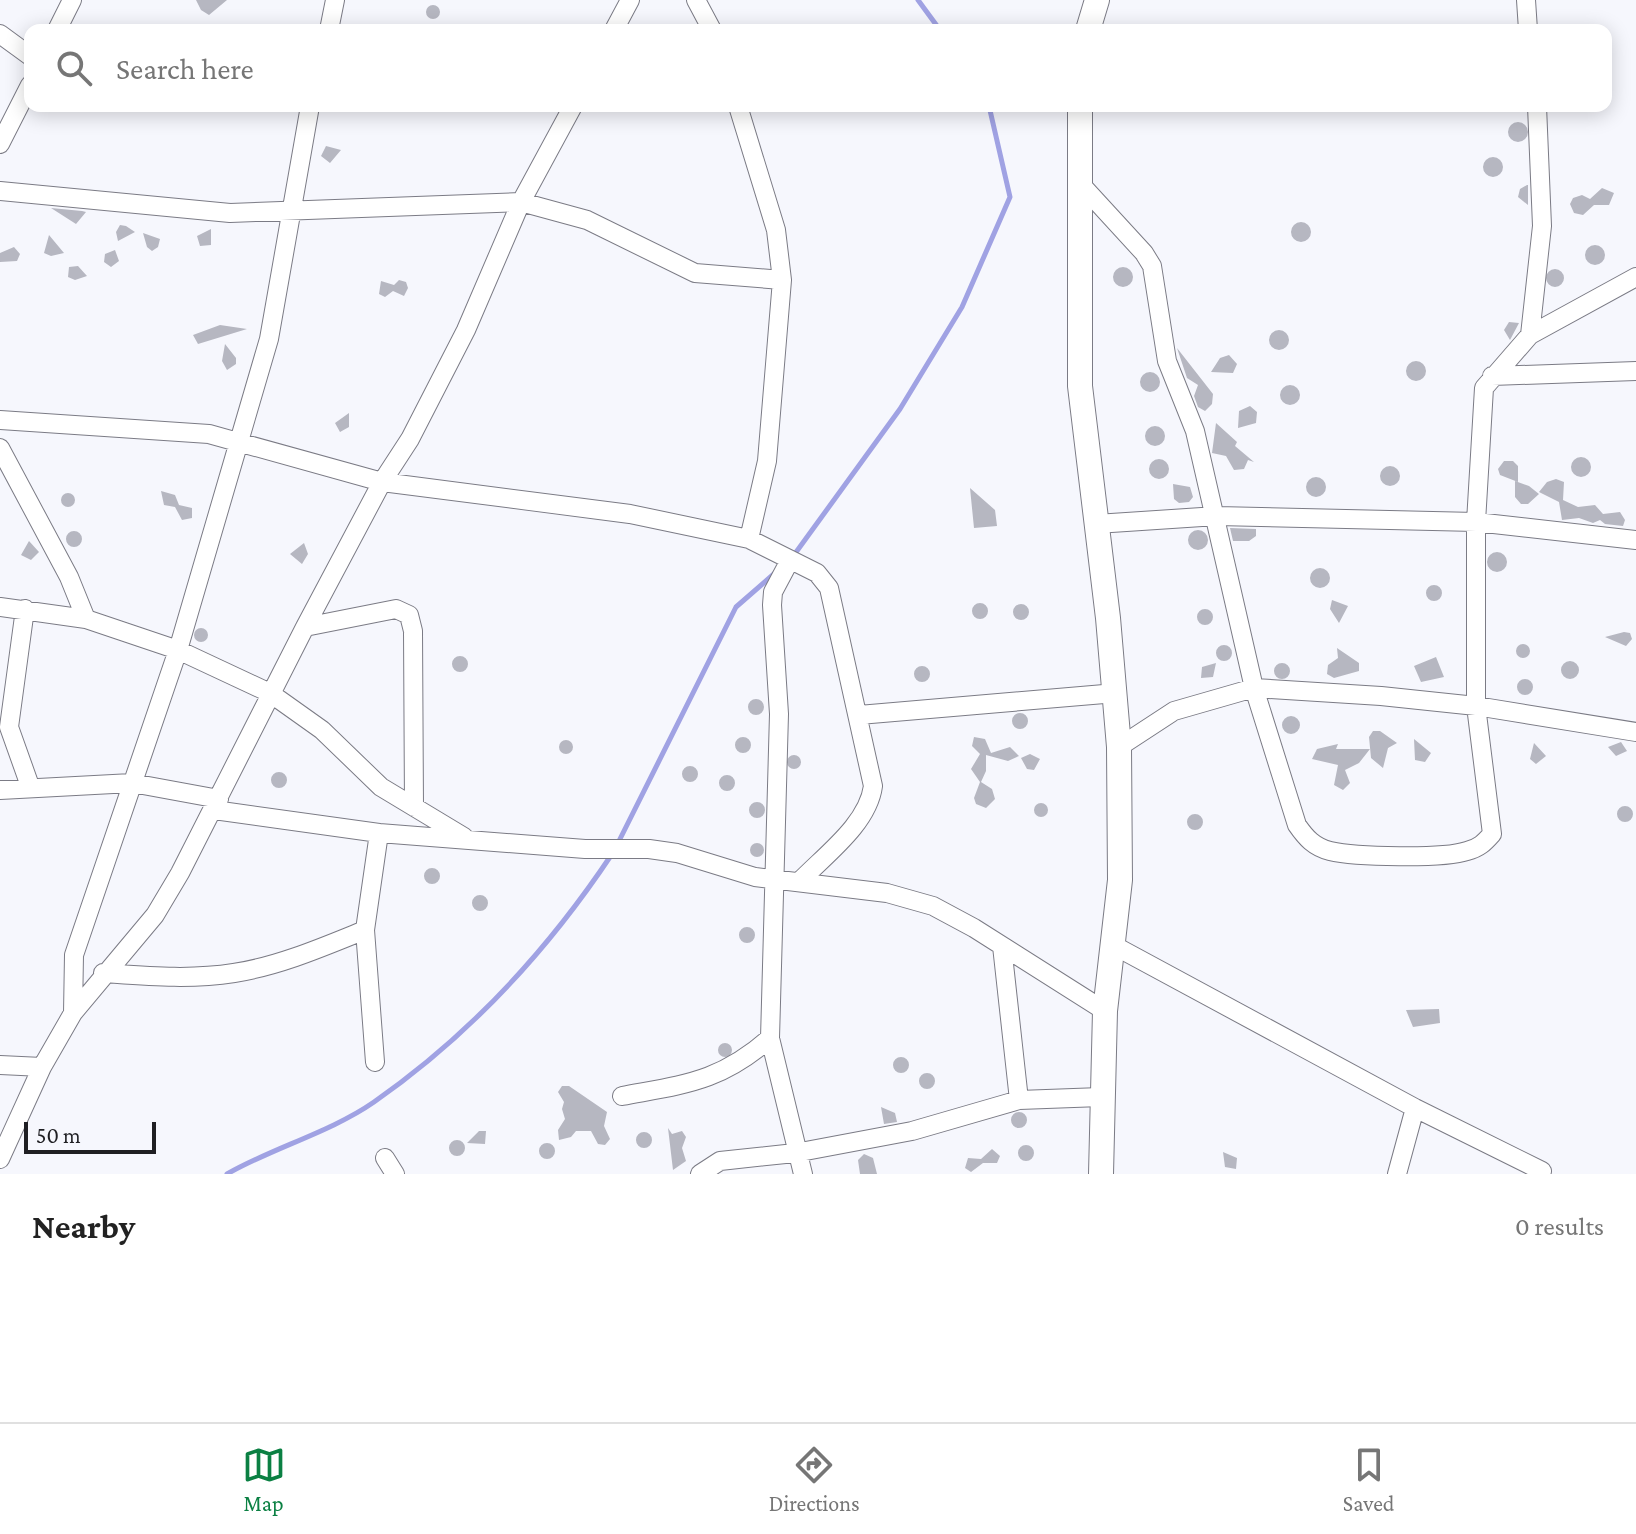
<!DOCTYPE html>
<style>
body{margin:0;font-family:"Crimson Pro",serif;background:#f6f6f6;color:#222}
.scale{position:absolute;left:24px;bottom:20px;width:132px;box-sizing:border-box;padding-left:8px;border:4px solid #1f1f23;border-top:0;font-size:22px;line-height:28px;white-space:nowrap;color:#1f1f23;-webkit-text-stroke:6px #f6f7fd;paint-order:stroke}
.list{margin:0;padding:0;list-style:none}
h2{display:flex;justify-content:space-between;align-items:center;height:104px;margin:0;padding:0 32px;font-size:34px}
h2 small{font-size:26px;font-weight:400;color:#767676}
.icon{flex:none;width:44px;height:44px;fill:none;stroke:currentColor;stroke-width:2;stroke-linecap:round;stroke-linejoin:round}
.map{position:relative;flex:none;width:1636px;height:1174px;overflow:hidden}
.search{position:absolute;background:#fff;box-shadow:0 4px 20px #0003;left:24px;right:24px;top:24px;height:88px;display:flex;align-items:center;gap:20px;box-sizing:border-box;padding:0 28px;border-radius:16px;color:#767676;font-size:30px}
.sheet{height:248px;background:#fff}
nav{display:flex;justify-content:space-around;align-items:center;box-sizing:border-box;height:112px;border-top:2px solid #e0e0e0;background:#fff;font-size:22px;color:#767676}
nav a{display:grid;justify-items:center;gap:4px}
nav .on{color:#0b8043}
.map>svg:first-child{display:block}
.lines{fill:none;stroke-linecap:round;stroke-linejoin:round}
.stream{stroke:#a0a2e3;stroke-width:5}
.building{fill:#b6b7c1}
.street-casing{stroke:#7b7b85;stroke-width:20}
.secondary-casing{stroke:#7b7b85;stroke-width:26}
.street{stroke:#fff;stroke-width:18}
.secondary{stroke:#fff;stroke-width:24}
</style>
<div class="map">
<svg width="1636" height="1174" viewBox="0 0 1636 1174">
<rect width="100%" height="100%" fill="#f6f7fd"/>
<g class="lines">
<path class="stream" d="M918,0L940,30
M794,555L900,409L962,307L1010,197L989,106
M617,845L736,607L775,573
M227,1174C272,1148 331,1132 374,1102C470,1035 548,950 612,854"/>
</g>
<path class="building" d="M196,0H227L209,15L201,10Z
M426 12a7 7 0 1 1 14 0a7 7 0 1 1-14 0Z
M1508 132a10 10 0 1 1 20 0a10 10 0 1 1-20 0Z
M326,146L341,150L330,163L321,156Z
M1483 167a10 10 0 1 1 20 0a10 10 0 1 1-20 0Z
M1527,185H1528V205L1518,197L1520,189Z
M1602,188L1614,193L1609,205H1594L1583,215L1574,213L1570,204L1573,198L1582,195L1590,199Z
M51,208L82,211L86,212L76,224Z
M1291 232a10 10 0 1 1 20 0a10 10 0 1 1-20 0Z
M120,225L126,226L135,232L118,241L116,232Z
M211,229V245L200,246L197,236Z
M143,233L160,239L158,247L152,251L147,247Z
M49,235L64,253L51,256L44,253Z
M1585 255a10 10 0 1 1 20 0a10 10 0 1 1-20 0Z
M14,247L20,254L17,261L0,262V253Z
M115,250L119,261L111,267L104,262L105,254Z
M78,266L87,276L75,280L68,277L69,267Z
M1113 277a10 10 0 1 1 20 0a10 10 0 1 1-20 0Z
M1546 278a9 9 0 1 1 18 0a9 9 0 1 1-18 0Z
M399,280L406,282L408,288L404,296L393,291L385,297L379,294L381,281L394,285Z
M1509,322L1519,323L1510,340L1504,330Z
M220,325L247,329L198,344L193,335Z
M1269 340a10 10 0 1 1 20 0a10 10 0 1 1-20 0Z
M225,344L236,358V364L227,370L222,361Z
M1177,348L1213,394L1212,404L1205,411L1198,407L1194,396L1198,385L1187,378Z
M1229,355L1237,364L1233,373L1211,372L1220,358Z
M1406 371a10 10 0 1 1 20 0a10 10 0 1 1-20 0Z
M1140 382a10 10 0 1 1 20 0a10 10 0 1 1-20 0Z
M1280 395a10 10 0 1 1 20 0a10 10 0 1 1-20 0Z
M1250,406L1257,412L1256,423L1238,428L1239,411Z
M349,413V427L340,432L335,423Z
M1216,423L1237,442L1235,446L1254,462L1248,460L1244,469L1234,470L1226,456L1212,453Z
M1145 436a10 10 0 1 1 20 0a10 10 0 1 1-20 0Z
M1571 467a10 10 0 1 1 20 0a10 10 0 1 1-20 0Z
M1149 469a10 10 0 1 1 20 0a10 10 0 1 1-20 0Z
M1504,461H1513L1518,466V482L1500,475L1498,469Z
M1380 476a10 10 0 1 1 20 0a10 10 0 1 1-20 0Z
M1306 487a10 10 0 1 1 20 0a10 10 0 1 1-20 0Z
M1556,479L1564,482L1563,500L1578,507L1595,505L1603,514L1620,512L1625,520L1623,526L1605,524L1600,520L1593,523L1579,518L1562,520L1559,502L1539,492L1547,482Z
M1515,481L1529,486L1539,494L1528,504H1521L1515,497Z
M1173,484L1190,487L1193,497L1189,502L1179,503L1174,499Z
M970,488L995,510L997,526L974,528Z
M161,491L175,495L179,505L192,508V518L182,520L175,507L164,505Z
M61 500a7 7 0 1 1 14 0a7 7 0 1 1-14 0Z
M1230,528L1256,529V536L1249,541H1233Z
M1188 540a10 10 0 1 1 20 0a10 10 0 1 1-20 0Z
M66 539a8 8 0 1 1 16 0a8 8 0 1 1-16 0Z
M29,541L39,552L31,560L21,555Z
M304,543L308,554L302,564L290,554Z
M1487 562a10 10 0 1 1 20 0a10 10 0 1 1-20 0Z
M1310 578a10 10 0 1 1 20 0a10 10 0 1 1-20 0Z
M1426 593a8 8 0 1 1 16 0a8 8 0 1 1-16 0Z
M1332,600L1348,606L1339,623L1330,609Z
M972 611a8 8 0 1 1 16 0a8 8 0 1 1-16 0Z
M1013 612a8 8 0 1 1 16 0a8 8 0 1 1-16 0Z
M1197 617a8 8 0 1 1 16 0a8 8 0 1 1-16 0Z
M194 635a7 7 0 1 1 14 0a7 7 0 1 1-14 0Z
M1624,632L1630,633L1632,639L1626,646L1605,637Z
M1516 651a7 7 0 1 1 14 0a7 7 0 1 1-14 0Z
M1216 653a8 8 0 1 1 16 0a8 8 0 1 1-16 0Z
M1337,648L1359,663V671L1334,678L1327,674L1328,665L1338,658Z
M452 664a8 8 0 1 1 16 0a8 8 0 1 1-16 0Z
M1436,657L1444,677L1421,682L1414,666Z
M1561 670a9 9 0 1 1 18 0a9 9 0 1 1-18 0Z
M1216,663L1213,677L1201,678L1202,667Z
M1274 671a8 8 0 1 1 16 0a8 8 0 1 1-16 0Z
M914 674a8 8 0 1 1 16 0a8 8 0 1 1-16 0Z
M1517 687a8 8 0 1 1 16 0a8 8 0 1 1-16 0Z
M748 707a8 8 0 1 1 16 0a8 8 0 1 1-16 0Z
M1012 721a8 8 0 1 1 16 0a8 8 0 1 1-16 0Z
M1282 725a9 9 0 1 1 18 0a9 9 0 1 1-18 0Z
M1373,731H1380L1397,743L1388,748L1383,768L1371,758L1369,737Z
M974,737L985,739L991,753L1010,747L1019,756L1008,761L986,755V771L981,782L992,789L995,799L986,808L976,804L974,798L980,782L971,769L980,754L972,746Z
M735 745a8 8 0 1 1 16 0a8 8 0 1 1-16 0Z
M1414,739L1431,753L1425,762L1415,760Z
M559 747a7 7 0 1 1 14 0a7 7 0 1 1-14 0Z
M1621,742L1627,751L1616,756L1608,747Z
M1534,743L1546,756L1536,764L1530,759Z
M1338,744L1336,749H1370L1359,763L1345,770L1350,783L1343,790L1334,785L1338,765L1312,759L1317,749Z
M1030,754L1040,759L1034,770L1027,769L1021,758Z
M787 762a7 7 0 1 1 14 0a7 7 0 1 1-14 0Z
M682 774a8 8 0 1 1 16 0a8 8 0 1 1-16 0Z
M271 780a8 8 0 1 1 16 0a8 8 0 1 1-16 0Z
M719 783a8 8 0 1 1 16 0a8 8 0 1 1-16 0Z
M749 810a8 8 0 1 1 16 0a8 8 0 1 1-16 0Z
M1034 810a7 7 0 1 1 14 0a7 7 0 1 1-14 0Z
M1617 814a8 8 0 1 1 16 0a8 8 0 1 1-16 0Z
M1187 822a8 8 0 1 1 16 0a8 8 0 1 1-16 0Z
M750 850a7 7 0 1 1 14 0a7 7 0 1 1-14 0Z
M424 876a8 8 0 1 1 16 0a8 8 0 1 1-16 0Z
M472 903a8 8 0 1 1 16 0a8 8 0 1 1-16 0Z
M739 935a8 8 0 1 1 16 0a8 8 0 1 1-16 0Z
M1439,1009L1440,1023L1413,1027L1406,1010Z
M718 1050a7 7 0 1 1 14 0a7 7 0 1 1-14 0Z
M893 1065a8 8 0 1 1 16 0a8 8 0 1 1-16 0Z
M919 1081a8 8 0 1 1 16 0a8 8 0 1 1-16 0Z
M569,1086L607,1112L604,1126L610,1139L605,1145L598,1144L591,1131H576L571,1137L559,1140L558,1130L565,1119L562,1109L564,1102L558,1092L562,1086Z
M881,1107L895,1113L897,1122L884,1124Z
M1011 1120a8 8 0 1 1 16 0a8 8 0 1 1-16 0Z
M668,1128L672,1134L682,1131L686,1137L682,1148L686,1161L673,1170Z
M479,1131H486L485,1144L467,1143Z
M636 1140a8 8 0 1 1 16 0a8 8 0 1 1-16 0Z
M449 1148a8 8 0 1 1 16 0a8 8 0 1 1-16 0Z
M539 1151a8 8 0 1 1 16 0a8 8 0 1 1-16 0Z
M1018 1153a8 8 0 1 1 16 0a8 8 0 1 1-16 0Z
M992,1149L1000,1156L997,1163H983L971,1172L965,1168L968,1158L981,1159Z
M1223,1152L1237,1158L1236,1169L1225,1167Z
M864,1154L873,1158L877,1174H860L858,1160Z"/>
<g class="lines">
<g class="street-casing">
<path id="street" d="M696,0L712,30
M1526,0L1528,30
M57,30L72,0
M329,30L335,0
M614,30L630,0
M0,34L30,56
M738,106L776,230L782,280L767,461L749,539
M0,144L30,85
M1077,180L1144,253L1152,266L1167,361L1195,431L1254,688L1297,825C1306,838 1314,847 1330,851C1355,857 1444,859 1467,851C1479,848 1484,843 1492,834L1476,706V522L1484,388L1530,335L1636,277
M0,191L230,213L521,202L587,220L695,273L782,280
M1530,335L1542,226L1537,106
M1492,376L1636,371
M0,420L209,434L382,482L630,514L749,539L817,573L829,588L873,786C868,824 825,855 799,882
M0,448L69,577L86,619L178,650L270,693L322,730L381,787L464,837
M1096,524L1217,516L1476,522L1636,540
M790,560L773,592L772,605L779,714L770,1038L803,1174
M0,607L86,619
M25,609L9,727L30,786
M305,627L396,609L409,615L413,631L414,807
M859,715L1116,693
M1119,747L1174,711L1254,688L1381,696L1476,706L1636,732
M0,790L132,783L219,799
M214,810L379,833L585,849H649L677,853L755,877L887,893L933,906L974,928L1105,1011
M1113,945L1415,1108L1542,1171
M1002,946L1019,1100
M103,973C147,976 190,980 234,973C279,966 323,947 365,930
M73,1013L74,955L178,650L269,339L310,106
M375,1062L365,930L379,833
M0,1065L42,1067
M622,1096C685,1084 720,1082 770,1038
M385,1158L395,1174
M0,1159L42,1067L73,1013L155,915L180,873L305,627L382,482L410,439L466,330L521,202L573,106
M700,1174L720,1161L795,1153L912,1131L1019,1100L1101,1097
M1397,1174L1415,1108"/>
</g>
<g class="secondary-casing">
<path id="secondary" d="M1088,30L1097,0
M1080,106V386L1108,618L1119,747L1120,880L1105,1011L1101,1174"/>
</g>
<use href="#street" class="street"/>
<use href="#secondary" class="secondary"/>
</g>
</svg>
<div class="scale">50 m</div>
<div class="search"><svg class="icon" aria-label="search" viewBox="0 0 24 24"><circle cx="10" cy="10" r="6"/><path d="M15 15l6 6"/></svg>Search here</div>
</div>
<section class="sheet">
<h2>Nearby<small>0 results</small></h2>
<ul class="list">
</ul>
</section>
<nav>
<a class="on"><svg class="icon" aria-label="map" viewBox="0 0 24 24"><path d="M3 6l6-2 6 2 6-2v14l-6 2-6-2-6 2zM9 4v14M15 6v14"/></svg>Map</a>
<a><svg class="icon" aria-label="directions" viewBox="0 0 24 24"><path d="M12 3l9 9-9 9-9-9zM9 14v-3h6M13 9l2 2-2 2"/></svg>Directions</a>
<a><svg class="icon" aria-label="saved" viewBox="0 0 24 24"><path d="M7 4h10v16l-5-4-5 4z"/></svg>Saved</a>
</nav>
